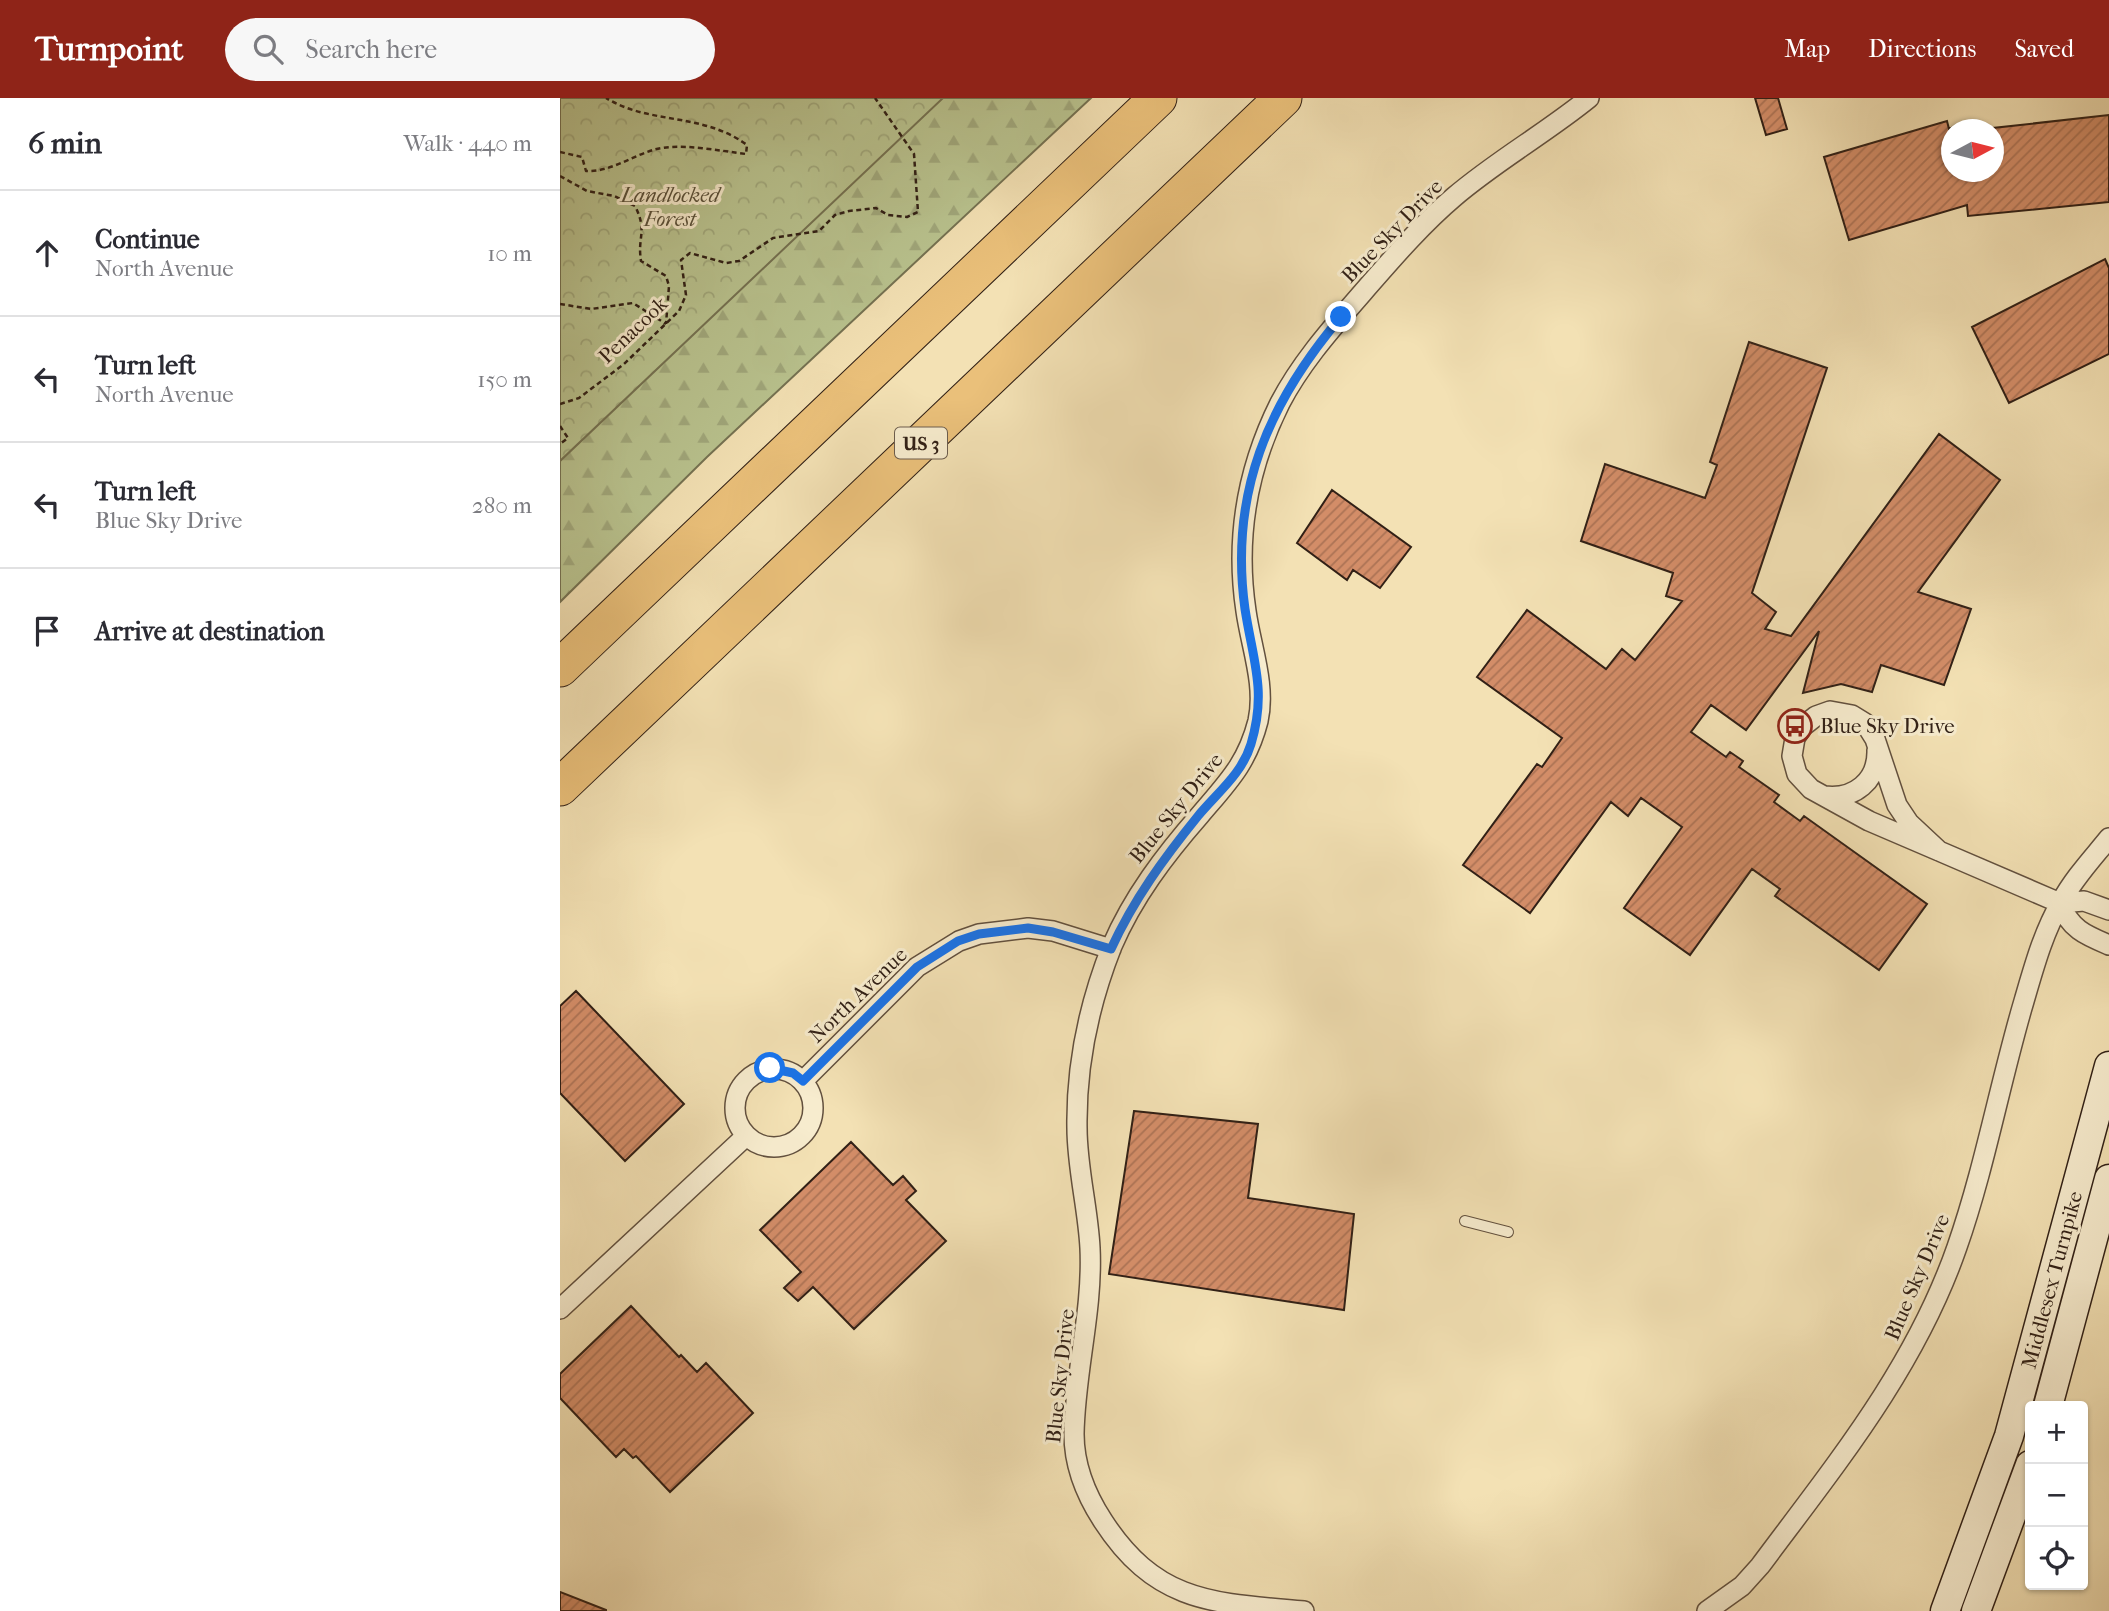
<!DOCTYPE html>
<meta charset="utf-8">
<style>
body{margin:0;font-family:"IM FELL French Canon",serif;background:#f7f7f7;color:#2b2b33}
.controls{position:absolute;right:21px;bottom:21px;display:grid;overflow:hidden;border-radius:7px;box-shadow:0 2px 5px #0004}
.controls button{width:63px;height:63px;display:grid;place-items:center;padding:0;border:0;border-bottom:2px solid #e1e1e2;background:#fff;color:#2b2b33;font:35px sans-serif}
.compass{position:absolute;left:1381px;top:21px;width:63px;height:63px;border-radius:50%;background:#fff;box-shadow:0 2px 5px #0004;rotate:83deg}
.stop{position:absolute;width:21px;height:21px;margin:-16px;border:5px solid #1a73e8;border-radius:50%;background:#fff}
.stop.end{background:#1a73e8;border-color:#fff;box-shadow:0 2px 7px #0008}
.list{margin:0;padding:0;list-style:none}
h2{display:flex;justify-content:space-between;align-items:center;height:91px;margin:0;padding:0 28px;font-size:30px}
h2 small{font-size:23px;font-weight:400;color:#7c7c81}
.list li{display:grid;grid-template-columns:46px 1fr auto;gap:21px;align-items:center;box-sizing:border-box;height:126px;padding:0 28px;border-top:2px solid #e1e1e2}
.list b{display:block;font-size:26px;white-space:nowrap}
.list p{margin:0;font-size:23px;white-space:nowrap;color:#7c7c81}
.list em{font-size:23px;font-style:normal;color:#7c7c81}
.icon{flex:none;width:38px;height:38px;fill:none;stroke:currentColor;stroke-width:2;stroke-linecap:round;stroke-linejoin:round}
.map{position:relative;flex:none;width:1549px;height:1513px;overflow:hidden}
header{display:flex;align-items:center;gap:42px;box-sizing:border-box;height:98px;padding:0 35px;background:#8f2418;color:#fff}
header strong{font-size:33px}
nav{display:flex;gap:38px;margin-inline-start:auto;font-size:24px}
.search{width:490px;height:63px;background:#f7f7f7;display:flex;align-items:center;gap:18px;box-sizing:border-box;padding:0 24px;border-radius:38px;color:#7c7c81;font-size:26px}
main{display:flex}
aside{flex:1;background:#fff}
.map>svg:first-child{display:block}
.forest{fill:url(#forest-firs);stroke:#757252;stroke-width:2}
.park{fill:url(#park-crowns);stroke:#757252;stroke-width:2}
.building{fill:url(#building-hatch);stroke:#312016;stroke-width:2}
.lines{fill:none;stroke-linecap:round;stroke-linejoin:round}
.lane-casing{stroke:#62503e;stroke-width:12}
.street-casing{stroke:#62503e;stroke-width:22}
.secondary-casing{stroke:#312016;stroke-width:31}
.highway-casing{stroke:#312016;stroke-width:39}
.path{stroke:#312016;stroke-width:2.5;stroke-dasharray:5 3.5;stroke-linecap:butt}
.lane{stroke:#f7ecce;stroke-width:10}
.street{stroke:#f7ecce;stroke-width:19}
.secondary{stroke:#f7ecce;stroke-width:28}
.highway{stroke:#eac07a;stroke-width:37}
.route{stroke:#1a73e8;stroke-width:9}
.labels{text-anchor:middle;stroke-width:6;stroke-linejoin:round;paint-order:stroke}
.shield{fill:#f7ecce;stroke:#6c5d4d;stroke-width:2}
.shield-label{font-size:19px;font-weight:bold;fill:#312016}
.park-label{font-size:21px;font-style:italic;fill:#5a513a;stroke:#f7ecce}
.street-label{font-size:21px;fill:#312016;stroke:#f7ecce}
.poi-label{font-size:21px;fill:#312016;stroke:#f7ecce;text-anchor:start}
</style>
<header>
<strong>Turnpoint</strong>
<div class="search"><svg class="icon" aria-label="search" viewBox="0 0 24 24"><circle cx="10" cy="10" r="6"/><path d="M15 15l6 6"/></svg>Search here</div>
<nav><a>Map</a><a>Directions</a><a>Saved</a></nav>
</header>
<main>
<aside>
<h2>6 min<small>Walk · 440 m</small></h2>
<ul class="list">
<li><svg class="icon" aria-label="ahead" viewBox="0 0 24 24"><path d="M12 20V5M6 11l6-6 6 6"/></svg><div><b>Continue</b><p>North Avenue</p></div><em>10 m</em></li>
<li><svg class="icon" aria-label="left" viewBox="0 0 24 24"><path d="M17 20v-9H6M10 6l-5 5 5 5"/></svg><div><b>Turn left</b><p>North Avenue</p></div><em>150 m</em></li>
<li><svg class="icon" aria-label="left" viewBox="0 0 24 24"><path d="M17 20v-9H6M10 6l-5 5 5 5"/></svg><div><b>Turn left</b><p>Blue Sky Drive</p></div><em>280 m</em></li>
<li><svg class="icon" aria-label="arrive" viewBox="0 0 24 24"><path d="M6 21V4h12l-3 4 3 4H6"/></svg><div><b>Arrive at destination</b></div></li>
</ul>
</aside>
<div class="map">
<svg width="1549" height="1513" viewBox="0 0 1549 1513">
<defs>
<pattern id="forest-firs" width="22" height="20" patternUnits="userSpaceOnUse" patternTransform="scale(1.75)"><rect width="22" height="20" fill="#b9c38f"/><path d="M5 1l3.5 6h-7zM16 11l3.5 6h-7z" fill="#a0a77b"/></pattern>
<pattern id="park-crowns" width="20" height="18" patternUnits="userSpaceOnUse" patternTransform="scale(1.75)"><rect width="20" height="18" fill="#b9c38f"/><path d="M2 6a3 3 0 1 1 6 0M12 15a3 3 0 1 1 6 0" fill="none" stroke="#a0a77b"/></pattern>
<pattern id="building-hatch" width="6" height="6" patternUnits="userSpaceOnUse" patternTransform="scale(1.75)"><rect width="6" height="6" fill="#d38d68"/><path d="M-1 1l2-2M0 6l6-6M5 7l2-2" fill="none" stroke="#ac7355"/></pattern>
</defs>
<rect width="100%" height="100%" fill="#f3e1b4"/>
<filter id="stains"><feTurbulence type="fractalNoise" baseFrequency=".00286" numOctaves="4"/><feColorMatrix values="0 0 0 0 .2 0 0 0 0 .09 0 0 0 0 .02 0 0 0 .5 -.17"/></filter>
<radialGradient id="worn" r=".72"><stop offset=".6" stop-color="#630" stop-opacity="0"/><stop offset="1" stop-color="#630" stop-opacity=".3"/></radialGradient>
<path class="forest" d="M0,0H531L147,359L0,504Z"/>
<path class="park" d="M0,0H383L0,363Z"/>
<path class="building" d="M1195,0H1218L1227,31L1206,37Z
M1549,17V104L1408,118L1407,107L1289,142L1264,59L1387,23L1389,31L1391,30V74H1433V30Z
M1545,161L1549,170V256L1449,305L1412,229Z
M1189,244L1267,270L1192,495L1216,514L1205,531L1231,538L1379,336L1440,382L1358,494L1411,511L1384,587L1321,567L1312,594L1281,586L1243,595L1259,533L1186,632L1151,607L1131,634L1166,659L1170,654L1183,663L1179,669L1219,697L1214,704L1240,723L1244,718L1367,806L1319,872L1215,798L1220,791L1192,771L1130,857L1064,810L1122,729L1081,700L1068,718L1051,704L970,815L903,767L977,666L982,669L1002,640L917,579L967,512L1046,571L1062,551L1075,562L1122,503L1106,498L1113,475L1021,443L1045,366L1145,400L1157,367L1150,364Z
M772,392L851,449L820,490L793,472L787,482L737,445Z
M16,893L124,1006L65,1063L0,995V908Z
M574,1013L698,1026L688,1100L794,1116L784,1212L549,1176Z
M291,1044L333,1087L343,1078L356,1093L346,1102L386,1143L294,1231L253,1189L238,1203L224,1190L241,1174L200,1132Z
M71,1208L119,1259L121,1257L137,1274L146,1265L193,1315L110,1394L76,1358L73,1360L64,1351L56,1359L0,1300V1276Z
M0,1494L46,1512V1513H0Z"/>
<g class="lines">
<g class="lane-casing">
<path id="lane" d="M905,1123L948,1134"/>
</g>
<g class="street-casing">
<path id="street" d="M1264,698C1294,702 1318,683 1317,652
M1379,753L1349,725L1337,707L1315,641L1305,625L1292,617L1270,613L1256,618L1242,629L1235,640L1232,658L1237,676L1251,691L1309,723L1379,753L1500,805L1524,803L1549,812
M1500,805C1510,831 1525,837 1549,847
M175 1010a39 39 0 1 1 78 0a39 39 0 1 1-78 0Z
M243,983L357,869L399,843L419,836L468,830L493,833L551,851
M0,1211L186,1038
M744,1513C654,1505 597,1506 543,1423C526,1397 514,1367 514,1336C515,1273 533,1213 530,1150C528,1110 517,1070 517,1030C516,967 529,906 552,848C573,799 605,757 640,717C667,685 687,666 698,623C706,587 691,549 686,513C675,440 687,371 720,305C742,263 773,229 804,193C832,161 861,127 894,99C936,63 986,35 1029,0
M1147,1513L1182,1488L1200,1468C1276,1366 1355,1270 1397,1149C1425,1069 1440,984 1464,903C1474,869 1483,835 1501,804C1514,780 1532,761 1549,740"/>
</g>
<g class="secondary-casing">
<path id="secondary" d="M1488,1308L1549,1081
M1385,1513L1449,1338L1549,968
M1416,1513L1470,1367"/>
</g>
<g class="highway-casing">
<path id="highway" d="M0,570L598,0
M0,689L723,0"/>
</g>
<path class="path" d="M0,54L22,59L26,73C50,74 70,59 93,52C118,44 160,53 186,56L187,47C142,14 90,27 46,0
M0,78L27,93L54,98L75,108C88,134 77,138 81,163L106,178L109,188L106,226
M0,206L31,211L73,205L106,226
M0,306L19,300L64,266L119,213L126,197L121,162L130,155L166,165L179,163L213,140L259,133L275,117L289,113L316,110L328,117L347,119L358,114L354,56L315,0
M0,328L8,340L0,346"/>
<use href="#lane" class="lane"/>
<use href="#street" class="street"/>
<use href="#secondary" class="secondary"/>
<use href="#highway" class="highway"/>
</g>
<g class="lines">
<path class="route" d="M210,970L233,975L243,983L357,869L398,843L419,836L468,830L493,834L551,851C574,801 604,760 638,718C657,695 682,676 691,646C707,593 693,563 685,511C669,396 708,305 781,219"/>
</g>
<defs>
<g id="bus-ring" transform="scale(1.75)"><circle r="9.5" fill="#f7ecce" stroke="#8f2418" stroke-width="1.5"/><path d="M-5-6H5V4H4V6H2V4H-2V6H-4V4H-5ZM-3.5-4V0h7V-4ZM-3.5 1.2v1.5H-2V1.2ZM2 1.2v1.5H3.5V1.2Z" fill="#8f2418"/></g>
</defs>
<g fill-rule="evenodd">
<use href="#bus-ring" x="1235" y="628"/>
</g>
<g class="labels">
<rect class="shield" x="335" y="329.5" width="52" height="31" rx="5"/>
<g class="shield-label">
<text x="361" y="352">US 3</text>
</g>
<g class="park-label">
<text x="110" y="104">Landlocked<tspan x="110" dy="24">Forest</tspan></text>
</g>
<g class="street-label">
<text transform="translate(832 133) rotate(-46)" y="7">Blue Sky Drive</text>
<text transform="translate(73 232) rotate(-44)" y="7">Penacook</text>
<text transform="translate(616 710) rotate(-51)" y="7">Blue Sky Drive</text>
<text transform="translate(298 897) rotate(-44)" y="7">North Avenue</text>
<text transform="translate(1357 1179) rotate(-67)" y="7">Blue Sky Drive</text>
<text transform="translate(1492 1182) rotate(-75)" y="7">Middlesex Turnpike</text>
<text transform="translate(500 1278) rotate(-84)" y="7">Blue Sky Drive</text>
</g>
<g class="poi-label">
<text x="1260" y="635">Blue Sky Drive</text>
</g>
</g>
<rect width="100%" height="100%" filter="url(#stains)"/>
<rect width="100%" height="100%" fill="url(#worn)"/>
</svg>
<div class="controls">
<button>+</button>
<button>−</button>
<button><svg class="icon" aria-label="locate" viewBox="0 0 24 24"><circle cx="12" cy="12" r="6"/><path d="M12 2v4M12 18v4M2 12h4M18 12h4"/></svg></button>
</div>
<svg class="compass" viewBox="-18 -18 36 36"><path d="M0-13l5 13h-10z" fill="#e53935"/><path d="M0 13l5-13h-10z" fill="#7c7c81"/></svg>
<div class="stop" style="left:210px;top:970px"></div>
<div class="stop end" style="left:781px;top:219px"></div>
</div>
</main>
